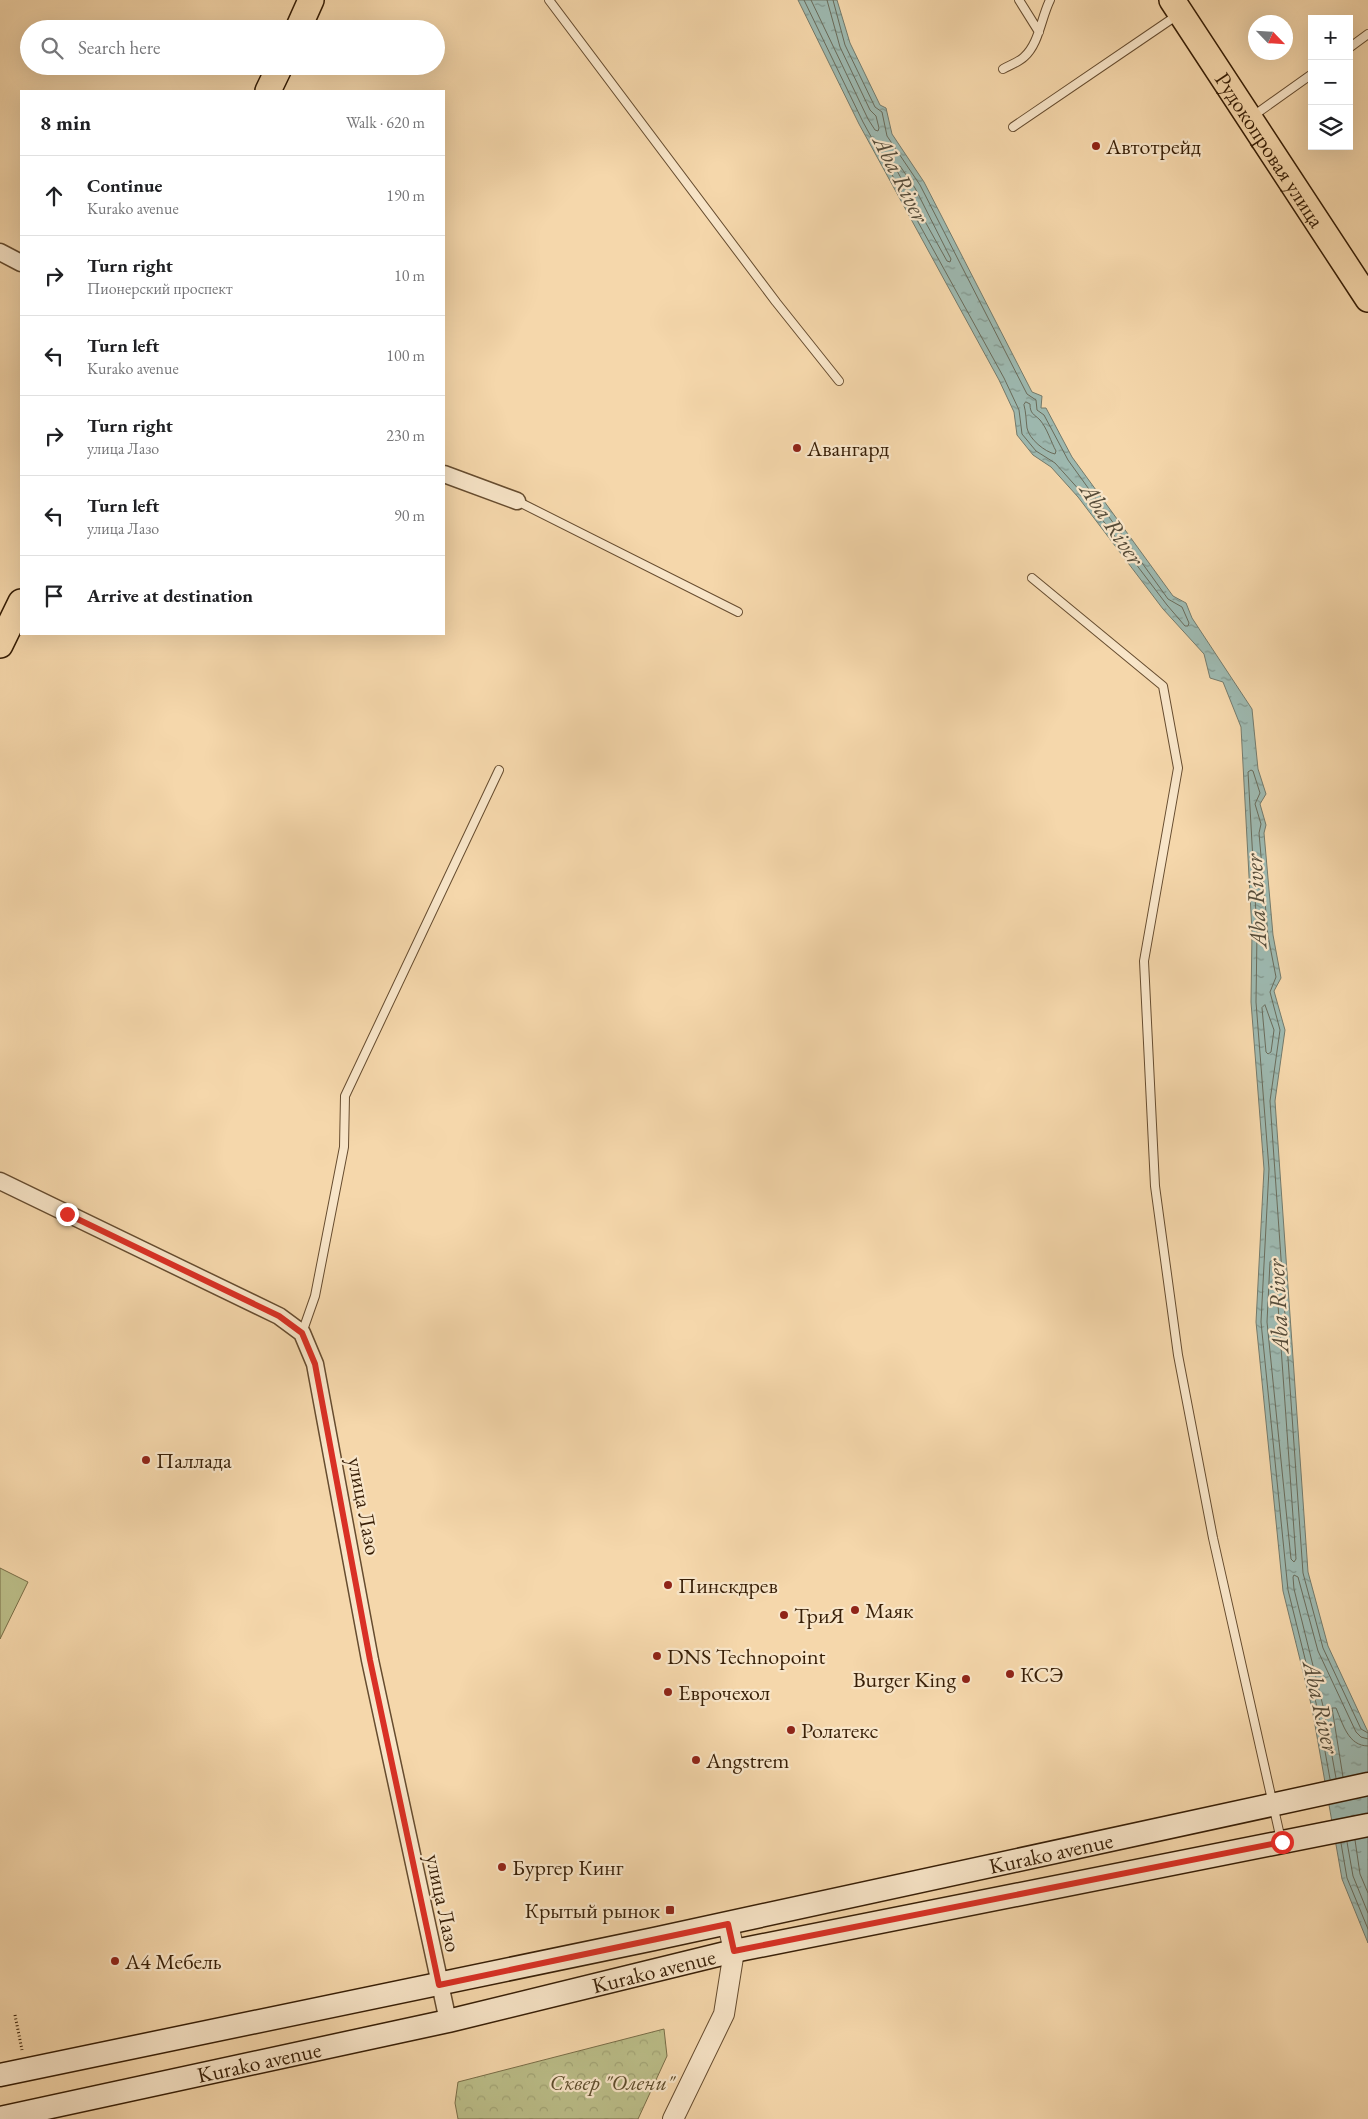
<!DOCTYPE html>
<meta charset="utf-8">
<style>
body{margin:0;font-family:"EB Garamond",serif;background:#f2f2f2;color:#202124}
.controls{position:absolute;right:15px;top:15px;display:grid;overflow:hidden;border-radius:0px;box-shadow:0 5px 20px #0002}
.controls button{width:45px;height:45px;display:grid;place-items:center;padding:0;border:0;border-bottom:1px solid #e0e0e0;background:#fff;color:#202124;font:25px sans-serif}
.compass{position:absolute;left:1248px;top:15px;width:45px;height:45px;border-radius:50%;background:#fff;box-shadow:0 5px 20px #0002;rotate:115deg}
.stop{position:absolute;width:15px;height:15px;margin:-11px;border:4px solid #d93025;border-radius:50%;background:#fff}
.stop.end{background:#d93025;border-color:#fff;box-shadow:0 1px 5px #0008}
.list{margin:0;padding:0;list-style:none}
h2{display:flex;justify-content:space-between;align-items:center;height:65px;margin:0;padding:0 20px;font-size:21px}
h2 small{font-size:16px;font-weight:400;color:#757577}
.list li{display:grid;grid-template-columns:32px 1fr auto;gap:15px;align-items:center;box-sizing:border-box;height:80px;padding:0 20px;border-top:1px solid #e0e0e0}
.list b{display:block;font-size:19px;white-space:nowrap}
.list p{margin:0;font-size:16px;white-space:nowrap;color:#757577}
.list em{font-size:16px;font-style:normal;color:#757577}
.icon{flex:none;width:28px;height:28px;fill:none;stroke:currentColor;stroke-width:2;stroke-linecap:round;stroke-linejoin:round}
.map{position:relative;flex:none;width:1368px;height:2119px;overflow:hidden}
.search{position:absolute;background:#fff;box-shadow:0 5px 20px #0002;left:20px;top:20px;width:425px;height:55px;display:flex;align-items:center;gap:12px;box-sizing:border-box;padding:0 18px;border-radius:28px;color:#757577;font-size:19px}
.panel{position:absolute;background:#fff;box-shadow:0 5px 20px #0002;left:20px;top:90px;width:425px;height:545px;border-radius:0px}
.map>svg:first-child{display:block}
.park{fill:url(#park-crowns);stroke:#796e48}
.garden{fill:#bbbe89;stroke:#796e48}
.water{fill:url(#water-ripples);stroke:#747a6b}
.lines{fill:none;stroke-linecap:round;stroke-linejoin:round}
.shore{stroke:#6a6b5a;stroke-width:1}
.service-casing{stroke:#664c2f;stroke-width:10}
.minor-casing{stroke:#664c2f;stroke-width:19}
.tertiary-casing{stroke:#664c2f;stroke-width:22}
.secondary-casing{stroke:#371e06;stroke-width:25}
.primary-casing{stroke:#371e06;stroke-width:28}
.path{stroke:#371e06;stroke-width:3;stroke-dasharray:1 2.5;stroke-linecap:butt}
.service{stroke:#f8e5c8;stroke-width:8}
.minor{stroke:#f8e5c8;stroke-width:16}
.tertiary{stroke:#f8e5c8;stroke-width:20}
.secondary{stroke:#f8e5c8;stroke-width:22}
.primary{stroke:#f5d7ab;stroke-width:25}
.route{stroke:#d93025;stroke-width:6}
.poi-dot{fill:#8f2418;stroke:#f8e5c8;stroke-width:2}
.labels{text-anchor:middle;stroke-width:4.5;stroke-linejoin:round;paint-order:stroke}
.poi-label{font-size:22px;fill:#371e06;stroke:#f8e5c8;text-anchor:start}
.street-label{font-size:22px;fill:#371e06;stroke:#f8e5c8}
.park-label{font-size:22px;font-style:italic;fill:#5f4e2d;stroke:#f8e5c8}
.water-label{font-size:24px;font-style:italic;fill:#564c39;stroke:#f8e5c8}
</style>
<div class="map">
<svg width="1368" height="2119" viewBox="0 0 1368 2119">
<defs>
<pattern id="park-crowns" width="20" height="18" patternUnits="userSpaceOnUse" patternTransform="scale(1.25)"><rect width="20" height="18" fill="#bbbe89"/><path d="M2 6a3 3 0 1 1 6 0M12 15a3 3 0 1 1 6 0" fill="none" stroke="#a1a375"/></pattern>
<pattern id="water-ripples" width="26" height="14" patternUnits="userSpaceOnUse" patternTransform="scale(1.25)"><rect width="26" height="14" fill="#9db8af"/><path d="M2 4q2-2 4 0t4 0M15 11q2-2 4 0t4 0" fill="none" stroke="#81958c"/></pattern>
</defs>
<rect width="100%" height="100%" fill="#f5d7ab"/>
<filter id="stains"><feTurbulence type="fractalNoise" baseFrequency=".004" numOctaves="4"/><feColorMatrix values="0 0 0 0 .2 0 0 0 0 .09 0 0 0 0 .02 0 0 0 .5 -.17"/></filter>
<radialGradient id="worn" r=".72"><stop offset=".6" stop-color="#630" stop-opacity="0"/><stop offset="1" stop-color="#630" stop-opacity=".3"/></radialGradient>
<path class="park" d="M664,2029L667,2056L638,2119H458L455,2103L458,2082Z"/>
<path class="garden" d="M0,1568L28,1582L0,1639Z"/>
<path class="water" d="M798,0H837L850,43L880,105L886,108L892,134L924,182L1032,392L1042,396L1041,408H1046L1072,457L1173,596L1186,603L1192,618L1252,709L1258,769L1266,794L1260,804L1266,825L1264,833L1273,935L1281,978L1274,991L1285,1030L1275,1101L1308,1572L1328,1646L1368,1732V1943L1342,1879L1312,1708L1283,1591L1256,1322L1264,1169L1251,1002L1252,932L1241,727L1223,682L1210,678L1204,654L1163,609L1078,497L1051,467L1033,455L1017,435L1014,412L999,380L859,124Z"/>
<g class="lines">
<path class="shore" d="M804,0L863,122L1004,378L1019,410L1022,434L1036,451L1055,463L1082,493L1167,605L1185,626H1188L1189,623L1182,607L1168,599L1068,460L1044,415L1037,410L1036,400L1027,394L920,185L887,136L882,112L875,107L845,45L833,0
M811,0L868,119L875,130L878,131L879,128L876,116L870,110L840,47L827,0
M897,166H900L915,188L951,259L950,262L947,261L896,169Z
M1026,402L1030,404C1030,414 1034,414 1040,420C1047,428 1051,442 1056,451L1055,454C1045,452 1029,439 1027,428C1026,420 1026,412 1024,405Z
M1265,1005L1274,1030L1271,1052L1268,1054L1266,1052L1262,1008Z
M1273,1260L1275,1262L1296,1559L1294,1562L1291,1559L1267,1322L1270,1262Z
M1343,1777L1332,1708H1336C1343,1724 1348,1746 1368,1746
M1336,1778L1323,1706L1294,1589L1293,1577L1294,1575L1298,1577L1318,1651L1356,1732L1361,1737L1368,1739
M1330,1779L1317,1707L1288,1590L1261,1322L1269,1169L1256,1002L1257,932L1248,772L1251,770L1253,771L1260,793L1255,804L1261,824L1259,833L1268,936L1276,977L1270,992L1280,1030L1270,1101L1303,1573L1323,1648L1361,1729L1368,1733
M1355,1840L1360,1874L1368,1893
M1347,1842L1353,1876L1368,1913
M1341,1843L1347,1878L1368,1929"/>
<g class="service-casing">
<path id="service" d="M549,0L776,302L839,381
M1019,0L1039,32
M1349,48L1368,34
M1003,69C1010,65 1019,62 1024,57C1039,44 1041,18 1050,0
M1253,116L1312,74
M1013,127L1179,14
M517,501L738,612
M1032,578L1163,686L1178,768L1144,961L1155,1186L1178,1355L1213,1538L1281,1840
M302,1333L315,1296L344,1147L345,1096L499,770"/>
</g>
<g class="minor-casing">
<path id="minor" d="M0,252L21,263
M444,474L517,501
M0,1181L279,1316L302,1333L315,1364L370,1660L448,2021"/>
</g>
<g class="tertiary-casing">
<path id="tertiary" d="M673,2119L724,2014L734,1951L728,1924"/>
</g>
<g class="secondary-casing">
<g id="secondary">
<path id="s1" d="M0,2075L654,1939L1368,1784"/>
<path id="s2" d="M0,2118L448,2021L734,1951L1368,1825"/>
</g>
</g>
<g class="primary-casing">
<g id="primary">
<path id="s3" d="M1172,0L1368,299"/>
<path d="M298,29L311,0"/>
<path d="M268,91L280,66"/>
<path d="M0,645L21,602"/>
</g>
</g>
<path class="path" d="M15,2015L22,2050"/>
<use href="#service" class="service"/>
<use href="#minor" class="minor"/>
<use href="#tertiary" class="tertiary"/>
<use href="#secondary" class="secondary"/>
<use href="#primary" class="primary"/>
</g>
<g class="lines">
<path class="route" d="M67,1214L279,1316L302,1333L315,1364L370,1660L439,1985L728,1924L734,1951L1282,1842"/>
</g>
<g class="poi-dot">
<circle cx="1096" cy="146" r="5"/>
<circle cx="797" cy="448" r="5"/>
<circle cx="146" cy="1460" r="5"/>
<circle cx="668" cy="1585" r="5"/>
<circle cx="855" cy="1610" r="5"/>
<circle cx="784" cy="1615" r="5"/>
<circle cx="657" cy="1656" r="5"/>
<circle cx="1010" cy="1674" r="5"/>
<circle cx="966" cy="1679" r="5"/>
<circle cx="668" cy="1692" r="5"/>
<circle cx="791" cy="1730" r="5"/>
<circle cx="696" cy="1760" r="5"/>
<circle cx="502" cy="1867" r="5"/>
<rect x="665" y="1905" width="10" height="10" rx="2.5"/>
<circle cx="115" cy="1961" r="5"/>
</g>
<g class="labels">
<g class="poi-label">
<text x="1106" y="154">Автотрейд</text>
<text x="807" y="456">Авангард</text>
<text x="156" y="1468">Паллада</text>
<text x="678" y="1593">Пинскдрев</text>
<text x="865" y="1618">Маяк</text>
<text x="794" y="1623">ТриЯ</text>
<text x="667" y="1664">DNS Technopoint</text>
<text x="1020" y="1682">КСЭ</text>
<text x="956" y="1687" text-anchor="end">Burger King</text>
<text x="678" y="1700">Еврочехол</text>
<text x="801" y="1738">Ролатекс</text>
<text x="706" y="1768">Angstrem</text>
<text x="512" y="1875">Бургер Кинг</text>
<text x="660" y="1918" text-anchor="end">Крытый рынок</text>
<text x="125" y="1969">А4 Мебель</text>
</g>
<g class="street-label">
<text dy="8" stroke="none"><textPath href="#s3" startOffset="179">Рудокопровая улица</textPath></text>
<text transform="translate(365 1506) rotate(79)" y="8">улица Лазо</text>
<text dy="8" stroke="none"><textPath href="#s1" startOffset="1074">Kurako avenue</textPath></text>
<text transform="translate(444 1903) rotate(78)" y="8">улица Лазо</text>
<text dy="8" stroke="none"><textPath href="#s2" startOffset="670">Kurako avenue</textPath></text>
<text dy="8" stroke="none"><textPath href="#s2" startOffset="265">Kurako avenue</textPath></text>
</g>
<g class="park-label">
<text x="612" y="2090">Сквер "Олени"</text>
</g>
<g class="water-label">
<text transform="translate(901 179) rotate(63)" y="8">Aba River</text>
<text transform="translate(1112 524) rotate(56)" y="8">Aba River</text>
<text transform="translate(1256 901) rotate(-93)" y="8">Aba River</text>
<text transform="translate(1278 1306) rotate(-93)" y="8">Aba River</text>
<text transform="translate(1321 1707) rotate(77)" y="8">Aba River</text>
</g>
</g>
<rect width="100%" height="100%" filter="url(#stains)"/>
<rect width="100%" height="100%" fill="url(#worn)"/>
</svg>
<div class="controls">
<button>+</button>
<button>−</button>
<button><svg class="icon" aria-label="layers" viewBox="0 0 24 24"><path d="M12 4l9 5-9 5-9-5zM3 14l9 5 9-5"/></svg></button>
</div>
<svg class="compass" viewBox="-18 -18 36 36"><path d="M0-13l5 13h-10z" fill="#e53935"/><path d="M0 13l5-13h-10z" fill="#757577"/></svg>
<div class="stop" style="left:1282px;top:1842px"></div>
<div class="stop end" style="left:67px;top:1214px"></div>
<div class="search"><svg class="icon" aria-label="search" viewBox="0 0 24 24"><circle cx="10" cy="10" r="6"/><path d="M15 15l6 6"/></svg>Search here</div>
<section class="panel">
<h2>8 min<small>Walk · 620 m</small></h2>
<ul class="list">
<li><svg class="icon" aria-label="ahead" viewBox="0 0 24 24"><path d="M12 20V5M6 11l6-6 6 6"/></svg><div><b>Continue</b><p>Kurako avenue</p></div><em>190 m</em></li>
<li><svg class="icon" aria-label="right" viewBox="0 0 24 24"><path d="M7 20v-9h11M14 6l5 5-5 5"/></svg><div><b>Turn right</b><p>Пионерский проспект</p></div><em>10 m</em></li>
<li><svg class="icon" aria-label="left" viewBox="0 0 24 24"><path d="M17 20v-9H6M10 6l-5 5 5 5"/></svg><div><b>Turn left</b><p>Kurako avenue</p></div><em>100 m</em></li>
<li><svg class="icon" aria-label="right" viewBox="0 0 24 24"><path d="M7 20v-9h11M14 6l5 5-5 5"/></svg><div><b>Turn right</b><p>улица Лазо</p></div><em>230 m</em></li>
<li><svg class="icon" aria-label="left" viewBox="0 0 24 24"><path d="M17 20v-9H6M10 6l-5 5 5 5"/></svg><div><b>Turn left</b><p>улица Лазо</p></div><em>90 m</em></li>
<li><svg class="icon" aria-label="arrive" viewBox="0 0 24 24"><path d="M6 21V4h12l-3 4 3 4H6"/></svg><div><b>Arrive at destination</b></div></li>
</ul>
</section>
</div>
